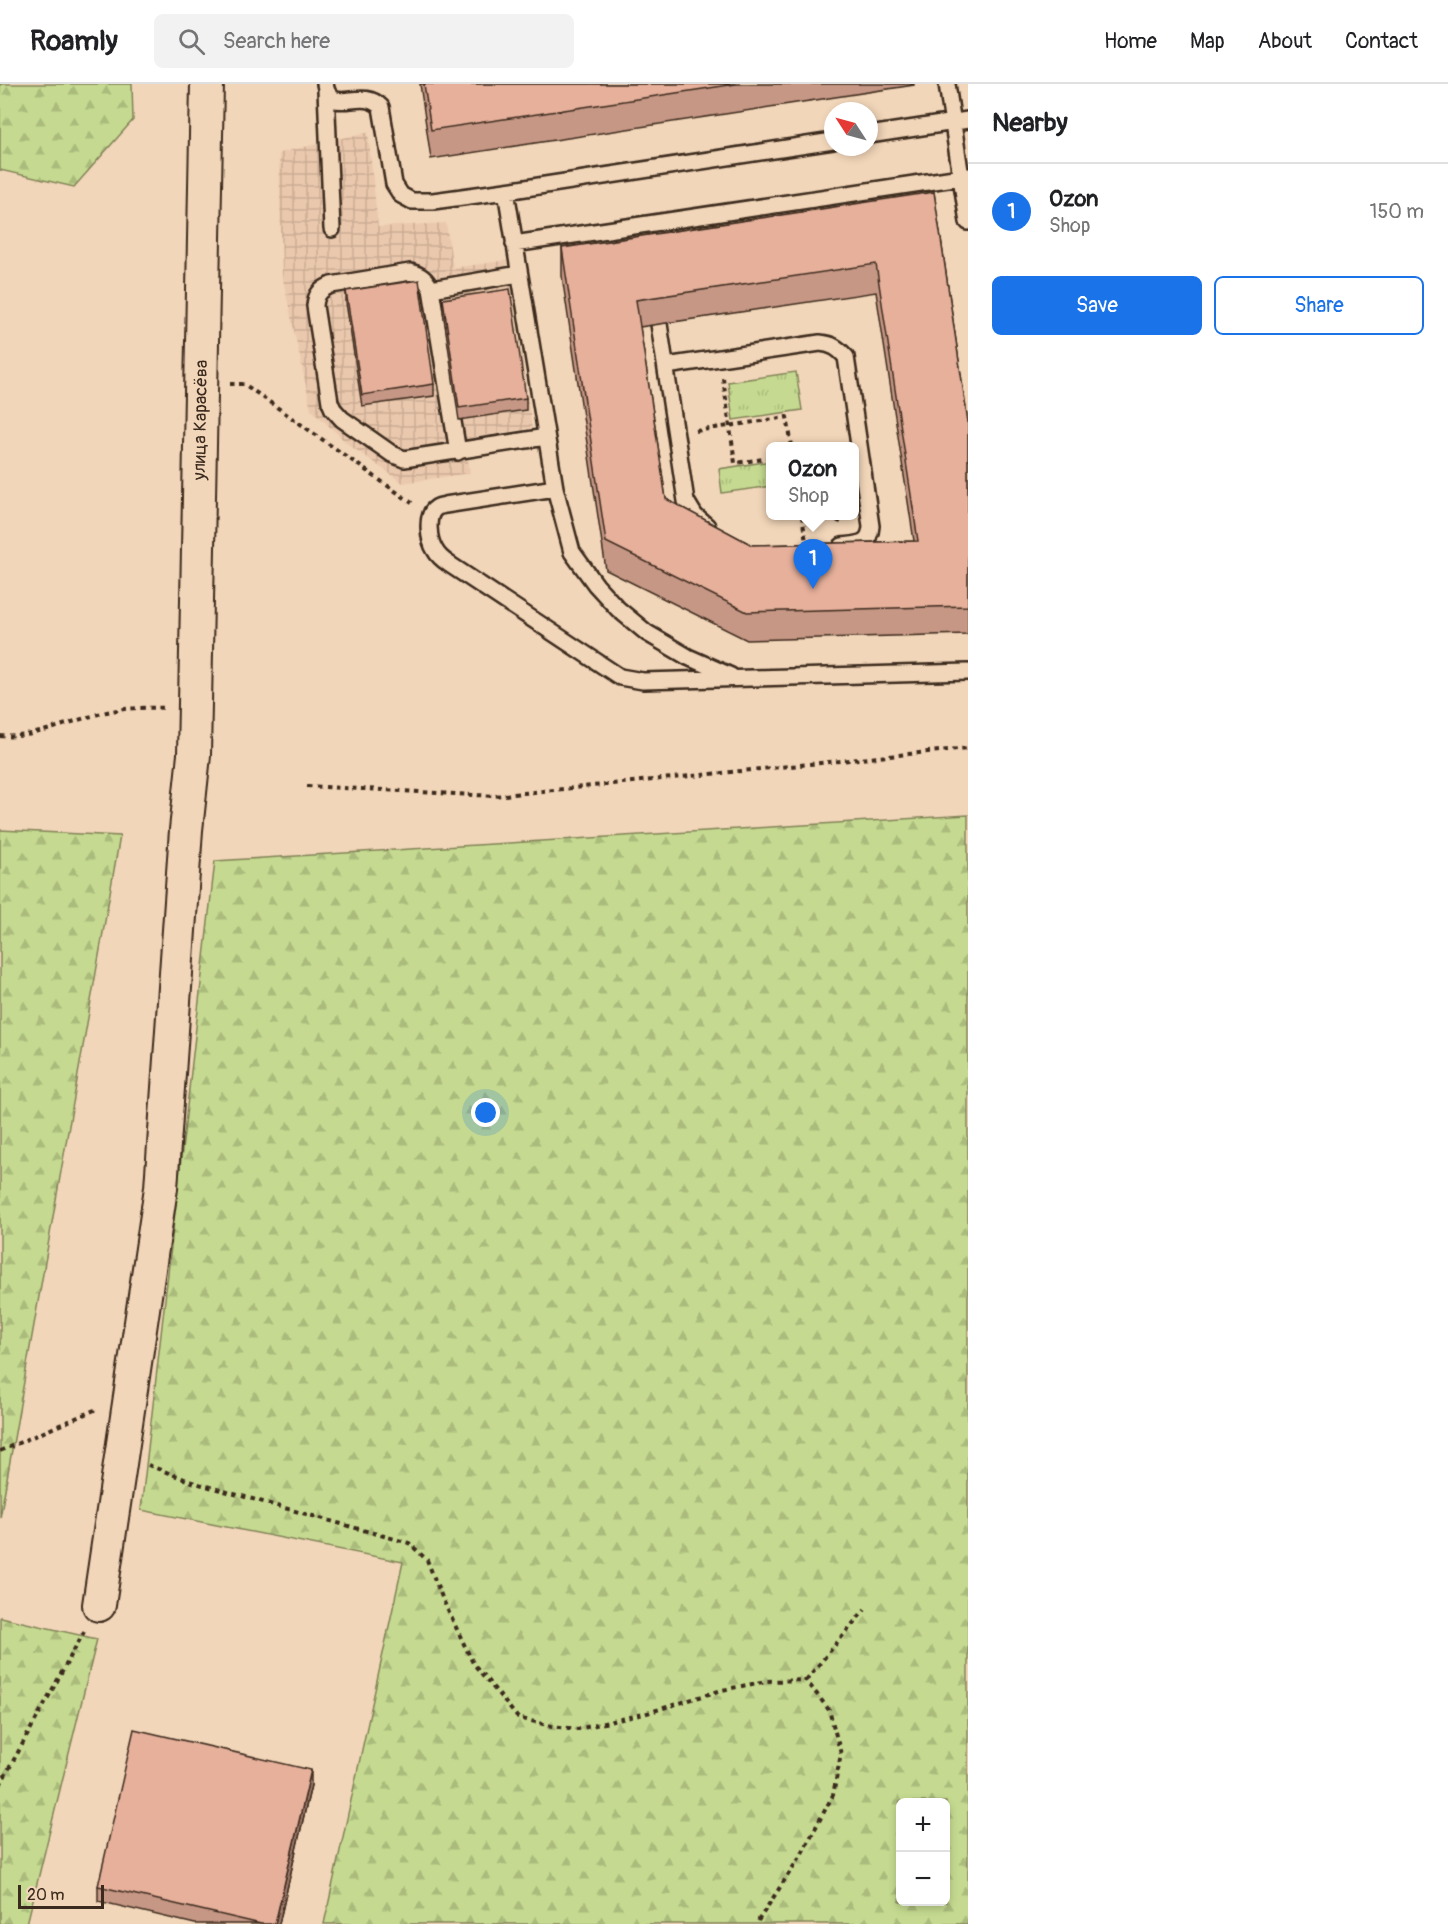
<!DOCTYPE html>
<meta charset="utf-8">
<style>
body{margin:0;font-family:Pangolin,sans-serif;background:#f2f2f2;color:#202124}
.controls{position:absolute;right:18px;bottom:18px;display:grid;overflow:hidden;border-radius:9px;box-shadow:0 3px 9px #0003}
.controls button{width:54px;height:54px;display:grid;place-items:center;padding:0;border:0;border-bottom:2px solid #e0e0e0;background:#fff;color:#202124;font:30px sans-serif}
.compass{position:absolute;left:824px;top:18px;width:54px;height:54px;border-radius:50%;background:#fff;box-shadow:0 3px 9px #0003;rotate:306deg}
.scale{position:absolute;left:18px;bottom:15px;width:86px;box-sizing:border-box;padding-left:6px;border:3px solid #3b2a1e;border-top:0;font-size:16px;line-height:21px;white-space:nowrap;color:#3b2a1e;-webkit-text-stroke:4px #f2d6b9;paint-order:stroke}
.you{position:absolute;left:486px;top:1029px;width:21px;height:21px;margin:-15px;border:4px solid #fff;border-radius:50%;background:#1a73e8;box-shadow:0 0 0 9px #1a73e833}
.badge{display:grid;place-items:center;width:39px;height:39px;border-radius:50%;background:#1a73e8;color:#fff;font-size:20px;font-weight:700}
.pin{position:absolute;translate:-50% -50px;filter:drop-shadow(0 2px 3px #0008)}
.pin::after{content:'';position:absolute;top:32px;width:21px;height:18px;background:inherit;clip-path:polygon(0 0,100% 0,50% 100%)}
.popup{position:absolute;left:766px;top:358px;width:93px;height:78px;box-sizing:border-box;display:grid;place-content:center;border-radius:9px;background:#fff;filter:drop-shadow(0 2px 4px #0005);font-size:20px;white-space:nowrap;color:#757577}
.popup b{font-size:22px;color:#202124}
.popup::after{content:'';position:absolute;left:50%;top:100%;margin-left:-12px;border:12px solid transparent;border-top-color:#fff}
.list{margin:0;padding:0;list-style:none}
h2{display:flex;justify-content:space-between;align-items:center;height:78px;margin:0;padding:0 24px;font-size:26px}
h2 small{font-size:20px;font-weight:400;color:#757577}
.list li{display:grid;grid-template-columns:39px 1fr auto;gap:18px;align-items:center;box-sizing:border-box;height:96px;padding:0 24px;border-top:2px solid #e0e0e0}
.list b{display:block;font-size:22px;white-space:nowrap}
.list p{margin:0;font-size:20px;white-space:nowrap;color:#757577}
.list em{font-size:20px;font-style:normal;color:#757577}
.actions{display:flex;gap:12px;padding:18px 24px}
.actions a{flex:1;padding:14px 0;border:2px solid #1a73e8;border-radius:9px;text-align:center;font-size:21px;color:#1a73e8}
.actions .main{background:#1a73e8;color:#fff}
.icon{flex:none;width:33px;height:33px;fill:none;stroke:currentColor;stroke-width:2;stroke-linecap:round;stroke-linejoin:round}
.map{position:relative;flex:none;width:968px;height:1840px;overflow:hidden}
header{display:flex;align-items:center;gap:36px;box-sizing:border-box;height:84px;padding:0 30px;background:#fff;border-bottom:2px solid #e0e0e0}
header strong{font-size:28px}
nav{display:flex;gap:33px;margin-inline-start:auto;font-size:21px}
.search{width:420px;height:54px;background:#f2f2f2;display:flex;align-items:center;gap:15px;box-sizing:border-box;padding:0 21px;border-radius:9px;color:#757577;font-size:22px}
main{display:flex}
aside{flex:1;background:#fff}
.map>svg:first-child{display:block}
.industrial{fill:url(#industrial-grid)}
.forest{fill:url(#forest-firs);stroke:#808257;stroke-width:1.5;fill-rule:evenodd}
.park{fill:url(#park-tufts);stroke:#808257;stroke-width:1.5}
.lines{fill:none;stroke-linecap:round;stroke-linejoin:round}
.lane-casing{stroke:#3b2a1e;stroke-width:20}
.street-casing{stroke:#3b2a1e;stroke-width:36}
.path{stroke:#3b2a1e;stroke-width:4;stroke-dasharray:4.5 4.5;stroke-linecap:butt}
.lane{stroke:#f2d6b9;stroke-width:15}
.street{stroke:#f2d6b9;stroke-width:32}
.wall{fill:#c69785;stroke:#3b2a1e;stroke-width:1.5;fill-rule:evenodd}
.shaded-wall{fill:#a17b6c;stroke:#3b2a1e;stroke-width:1.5}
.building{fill:#e6b09b;stroke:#3b2a1e;stroke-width:1.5;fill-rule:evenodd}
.labels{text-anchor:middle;stroke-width:5;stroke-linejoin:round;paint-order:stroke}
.street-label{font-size:18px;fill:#3b2a1e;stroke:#f2d6b9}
</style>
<header>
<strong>Roamly</strong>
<div class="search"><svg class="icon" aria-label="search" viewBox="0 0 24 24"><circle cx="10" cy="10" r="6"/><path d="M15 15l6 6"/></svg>Search here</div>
<nav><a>Home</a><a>Map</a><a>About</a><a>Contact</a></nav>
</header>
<main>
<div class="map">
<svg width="968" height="1840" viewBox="0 0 968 1840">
<defs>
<pattern id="industrial-grid" width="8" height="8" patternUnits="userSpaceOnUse" patternTransform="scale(1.5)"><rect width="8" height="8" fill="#eac8ad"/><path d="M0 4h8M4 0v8" fill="none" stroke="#caac94"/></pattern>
<pattern id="forest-firs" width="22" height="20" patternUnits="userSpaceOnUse" patternTransform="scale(1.5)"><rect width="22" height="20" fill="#c5da90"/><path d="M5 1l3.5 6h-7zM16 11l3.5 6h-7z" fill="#aabb7c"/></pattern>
<pattern id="park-tufts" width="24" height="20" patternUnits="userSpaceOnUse" patternTransform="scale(1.5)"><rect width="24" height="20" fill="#c5da90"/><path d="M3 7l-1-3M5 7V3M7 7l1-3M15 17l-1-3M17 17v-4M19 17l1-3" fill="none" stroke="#aabb7c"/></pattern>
</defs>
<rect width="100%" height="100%" fill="#f2d6b9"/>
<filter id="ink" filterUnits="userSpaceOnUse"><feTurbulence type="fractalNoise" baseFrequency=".0167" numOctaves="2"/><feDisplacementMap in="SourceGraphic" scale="12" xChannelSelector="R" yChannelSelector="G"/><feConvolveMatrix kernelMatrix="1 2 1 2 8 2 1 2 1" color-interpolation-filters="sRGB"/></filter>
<g filter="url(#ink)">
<path class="industrial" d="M368,48L378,143L446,139L453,184L508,176L532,344L465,355L470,389L403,399L349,361L311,325L282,191L279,69Z"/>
<path class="forest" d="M0,0H132L133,36L74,103L0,86Z
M968,731V1840H324L403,1478L141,1426L215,777ZM946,1718V1818H900V1718Z
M0,746L120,752L0,1434Z
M0,1533L97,1555L27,1840H0Z"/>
<path class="park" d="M796,288L802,326L733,336L728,298Z
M771,377V402L722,409L719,385Z"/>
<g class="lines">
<g class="lane-casing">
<path id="lane" d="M325,0C331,34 361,2 381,23L394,100L401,111L412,117H433L506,107L833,57
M326,6L332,145
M869,51L968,36
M968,92L961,93L968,138
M506,107L555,404L572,468L596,501L618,525L647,549L688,573L731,592
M514,160L961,93L947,0
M431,205C426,195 421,191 410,188L331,201C320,206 316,210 315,222L330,318L333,325L342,335L392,370L404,375L546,353
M659,240L686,417L695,432L707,442
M666,282L820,259C832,260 838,264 846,273L871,442C870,461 858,460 842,462
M458,368L431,205L519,190
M555,404L445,421C442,422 438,422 436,424C425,431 429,457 435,466C438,472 443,476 449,480L620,593L643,597L968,588"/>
</g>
<g class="street-casing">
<path id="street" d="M99,1521L161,1104L186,746L194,671L207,0"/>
</g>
<path class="path" d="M723,294L735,379L771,374
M230,300H244L412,419
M696,347L787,333L792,362
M802,432L807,464
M829,432L844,440
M0,652C32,655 62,640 92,632C116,624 142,623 167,624
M307,702L494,712L968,664
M0,1367L99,1324
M148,1381L192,1398L409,1459L427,1476L443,1516L473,1579L518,1634L552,1642L578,1645L644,1630L722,1606L767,1597L806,1596L829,1626L841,1670L833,1711L801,1771L756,1840
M806,1596L865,1525
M0,1701L85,1546"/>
<use href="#lane" class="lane"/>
<use href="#street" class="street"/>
</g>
<path class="wall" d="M420,0H914V1L431,75Z
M934,108L968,338V550L747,556L606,486L562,192V164ZM876,208L914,457L752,461L666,415L640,243Z
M346,207L434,300V312L362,322L346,219Z
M443,215L526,314V326L459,336L443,227Z
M311,1701L279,1840H195L98,1817V1802Z"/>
<path class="shaded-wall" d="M311,1686V1701L279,1840H275Z"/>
<path class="building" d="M424,0H736L431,46Z
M934,108L968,338V522L747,528L606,458L562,164ZM876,180L918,457L752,461L666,415L636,216Z
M419,196L434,300L362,311L346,207Z
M510,205L526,314L459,324L443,215Z
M134,1645L311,1686L275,1840H261L98,1802Z"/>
</g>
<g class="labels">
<g class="street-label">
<text transform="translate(200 336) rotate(-89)" y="6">улица Карасёва</text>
</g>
</g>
</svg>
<div class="controls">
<button>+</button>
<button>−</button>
</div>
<svg class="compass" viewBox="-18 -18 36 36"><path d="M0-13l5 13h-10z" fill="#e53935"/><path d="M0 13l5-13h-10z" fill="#757577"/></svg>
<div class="scale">20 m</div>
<div class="you"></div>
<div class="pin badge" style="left:813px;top:505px">1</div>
<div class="popup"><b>Ozon</b>Shop</div>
</div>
<aside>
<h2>Nearby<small></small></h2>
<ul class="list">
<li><span class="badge">1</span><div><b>Ozon</b><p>Shop</p></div><em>150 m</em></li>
</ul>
<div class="actions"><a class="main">Save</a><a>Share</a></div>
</aside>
</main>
